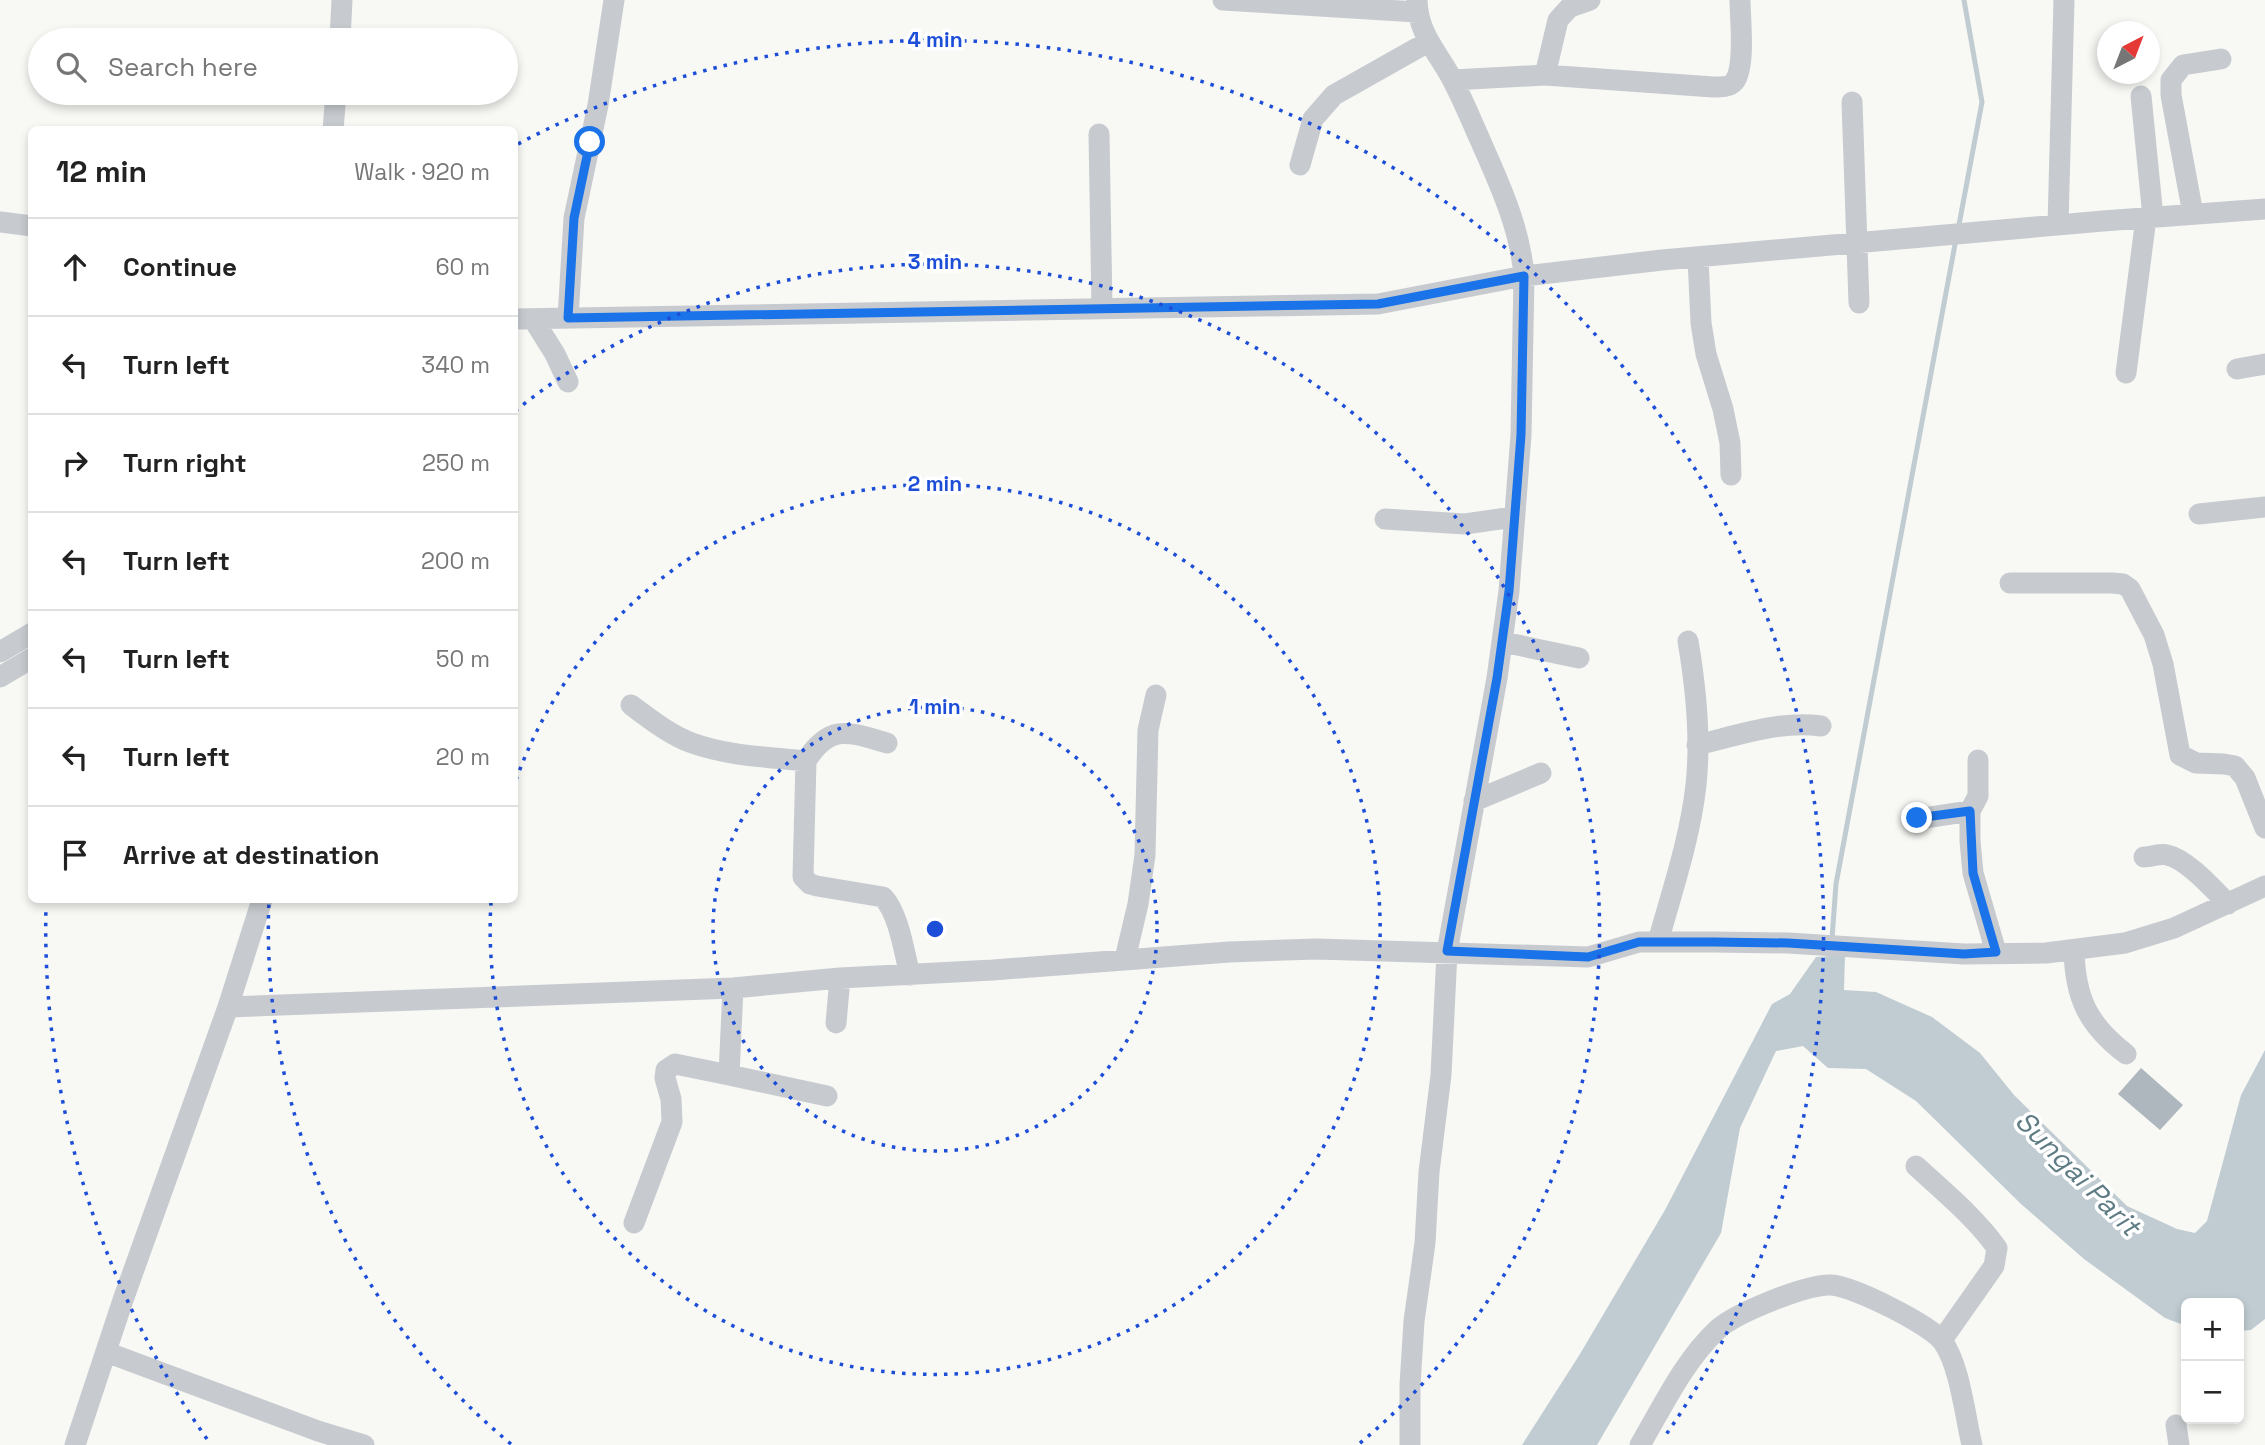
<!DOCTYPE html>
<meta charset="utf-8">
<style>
body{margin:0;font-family:"Space Grotesk",sans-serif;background:#f2f2f2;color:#222}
.controls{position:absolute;right:21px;bottom:21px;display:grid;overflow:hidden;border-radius:10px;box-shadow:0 4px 10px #0003}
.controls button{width:63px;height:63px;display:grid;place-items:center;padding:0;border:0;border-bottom:2px solid #e0e0e0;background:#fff;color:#222;font:35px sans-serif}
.compass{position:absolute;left:2097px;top:21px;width:63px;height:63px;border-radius:50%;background:#fff;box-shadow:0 4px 10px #0003;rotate:42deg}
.stop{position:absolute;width:21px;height:21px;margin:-16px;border:5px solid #1a73e8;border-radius:50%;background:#fff}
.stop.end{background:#1a73e8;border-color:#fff;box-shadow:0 2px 7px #0008}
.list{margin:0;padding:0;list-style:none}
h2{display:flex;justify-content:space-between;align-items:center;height:91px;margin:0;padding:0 28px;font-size:30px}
h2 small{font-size:23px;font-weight:400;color:#767676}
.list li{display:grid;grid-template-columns:46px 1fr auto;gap:21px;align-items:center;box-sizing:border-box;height:98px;padding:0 28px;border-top:2px solid #e0e0e0}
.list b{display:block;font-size:26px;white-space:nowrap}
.list em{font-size:23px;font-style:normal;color:#767676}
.icon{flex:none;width:38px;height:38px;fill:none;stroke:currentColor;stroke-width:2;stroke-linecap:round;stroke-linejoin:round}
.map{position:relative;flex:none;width:2265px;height:1445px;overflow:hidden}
.search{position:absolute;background:#fff;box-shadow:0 4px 10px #0003;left:28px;top:28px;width:490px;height:77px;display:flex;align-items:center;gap:18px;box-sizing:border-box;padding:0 24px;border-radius:38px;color:#767676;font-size:26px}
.panel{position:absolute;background:#fff;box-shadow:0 4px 10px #0003;left:28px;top:126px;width:490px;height:777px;border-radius:10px}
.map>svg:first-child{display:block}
.water{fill:#c0ccd1}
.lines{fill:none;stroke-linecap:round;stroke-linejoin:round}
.stream{stroke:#c0ccd1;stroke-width:5}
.building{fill:#aeb7bd}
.minor{stroke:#c7cbcf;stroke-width:21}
.route{stroke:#1a73e8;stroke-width:9}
.ring{fill:none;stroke:#1d4ed8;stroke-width:3.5;stroke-dasharray:3.5 7}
.labels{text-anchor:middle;stroke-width:7;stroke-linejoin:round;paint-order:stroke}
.water-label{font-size:28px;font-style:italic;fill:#5f7b84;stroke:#fff}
.centre{fill:#1d4ed8;stroke:#fff;stroke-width:3.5}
.ring-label{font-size:21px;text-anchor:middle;font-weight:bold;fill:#1d4ed8;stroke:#fff;stroke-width:7;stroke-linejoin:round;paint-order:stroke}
</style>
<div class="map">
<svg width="2265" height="1445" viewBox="0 0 2265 1445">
<rect width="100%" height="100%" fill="#f8f8f5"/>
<path class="water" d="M1845,955L1844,990L1876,992L1932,1017L1980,1053L2014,1095L2127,1206L2177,1229L2195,1233L2207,1221L2241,1095L2265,1050V1319L2251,1330L2239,1331V1303H2186V1326L2165,1318L2084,1259L2021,1204L1916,1101L1866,1069L1828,1068L1803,1046L1776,1051L1740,1128L1721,1233L1597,1445H1522L1580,1354L1665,1210L1772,1004L1790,994L1816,957Z"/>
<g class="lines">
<path class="stream" d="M1958,230L1982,102L1964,0
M1832,939L1836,884L1956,239"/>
</g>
<path class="building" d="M2141,1068L2183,1105L2160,1130L2118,1094Z"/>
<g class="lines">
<path class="minor" d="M1223,0L1417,12
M340,40L342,0
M1545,75L1713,87C1720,87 1730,87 1734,82C1746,67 1740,19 1740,0
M1453,80L1545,75L1558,20L1570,7L1590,0
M2141,96L2153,217
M1852,102L1859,303
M333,130L336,93
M1099,134L1102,308
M1300,165L1313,119L1334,95L1428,42
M2193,214L2171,95V80L2183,65L2221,59
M0,222L32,226
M2058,225L2064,0
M1698,258L1701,323L1706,354L1723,409L1730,443L1731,475
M568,318L574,218L598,105L614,0
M514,319L1378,304L1524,276L1662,260L2103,221L2265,209
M533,319L555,354L568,382
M2237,369L2265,364
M2126,373L2146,218
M2199,514L2265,507
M1385,519L1465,524L1513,517
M2010,583H2112L2123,584L2130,589L2154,635L2163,664L2180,755L2196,763L2224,764L2235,766L2245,778L2265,828
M1503,642L1579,658
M0,652L32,633
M0,677L32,658
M631,705C650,719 670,735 692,743C728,756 768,757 806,761L803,877L810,884L817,886L883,897C899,914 904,952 910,975
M1697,745C1736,736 1780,720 1821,726
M1978,760V796L1970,811V841L1973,873L1996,952
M806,761C830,723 849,732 887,743
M1474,801L1541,773
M1918,819L1970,811
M2144,857C2151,857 2160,853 2167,855C2187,859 2214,890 2228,904
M1658,942C1672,891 1690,839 1696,785C1701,738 1696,688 1688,641
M2074,950C2075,998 2088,1025 2126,1054
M1125,959L1138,904L1145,855L1148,730L1156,695
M733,988L729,1075L827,1096
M228,1007L733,988L840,978L993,970L1229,952L1316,949L1588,957L1639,942H1714L1788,943L1964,954L2046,953L2125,943L2174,928L2265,886
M836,1023L840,978
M1916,1166C1944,1192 1975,1217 1997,1248L1994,1266L1942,1340
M634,1223L672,1122L671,1099L665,1078L666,1070L675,1064L729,1075
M106,1352L318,1431L364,1445
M2176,1425L2179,1445
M75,1445L123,1300L228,1007L262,900
M1410,1445V1385L1414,1321L1425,1243L1429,1172L1441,1075L1447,952L1497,678L1509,591L1521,435L1524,276C1520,228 1500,185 1481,142C1472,122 1464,102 1454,83C1440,54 1418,36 1417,0
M1640,1445C1663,1406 1684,1361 1717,1330C1735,1313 1807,1284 1831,1285C1853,1286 1931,1325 1943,1342C1960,1366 1965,1416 1972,1445"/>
</g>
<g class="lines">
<path class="route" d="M590,142L574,218L568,318L1378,304L1524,276L1521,435L1509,591L1497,678L1447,951L1588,957L1639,942H1714L1788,943L1964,954L1996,952L1973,873L1970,811L1917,818"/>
</g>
<g class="ring">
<circle cx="935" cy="929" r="222"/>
<path d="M516 780A445 445 0 1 1 491 902"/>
<path d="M511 1444A667 667 0 0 1 269 900M515 411A667 667 0 0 1 1359 1444"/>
<path d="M207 1439A889 889 0 0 1 46 906M518 144A889 889 0 0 1 1663 1439"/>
</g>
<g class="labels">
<g class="water-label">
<text transform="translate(2078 1173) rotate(45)" y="10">Sungai Parit</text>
</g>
</g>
<circle cx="935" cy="929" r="10" class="centre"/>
<g class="ring-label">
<text x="935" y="47">4 min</text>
<text x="935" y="269">3 min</text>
<text x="935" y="491">2 min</text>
<text x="935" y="714">1 min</text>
</g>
</svg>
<div class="controls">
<button>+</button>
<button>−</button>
</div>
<svg class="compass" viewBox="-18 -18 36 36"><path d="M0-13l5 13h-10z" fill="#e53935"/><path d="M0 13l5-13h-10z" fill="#767676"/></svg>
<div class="stop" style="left:590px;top:142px"></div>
<div class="stop end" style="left:1917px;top:818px"></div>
<div class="search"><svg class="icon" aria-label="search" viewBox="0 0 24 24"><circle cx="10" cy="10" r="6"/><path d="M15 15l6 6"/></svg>Search here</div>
<section class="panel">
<h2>12 min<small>Walk · 920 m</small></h2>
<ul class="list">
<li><svg class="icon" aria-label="ahead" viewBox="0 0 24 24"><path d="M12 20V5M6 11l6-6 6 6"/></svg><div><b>Continue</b></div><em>60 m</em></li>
<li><svg class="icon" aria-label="left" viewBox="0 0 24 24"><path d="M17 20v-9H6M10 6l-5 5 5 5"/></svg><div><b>Turn left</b></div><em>340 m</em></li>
<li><svg class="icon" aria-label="right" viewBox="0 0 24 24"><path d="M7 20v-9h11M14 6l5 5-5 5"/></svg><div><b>Turn right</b></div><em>250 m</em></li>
<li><svg class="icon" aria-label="left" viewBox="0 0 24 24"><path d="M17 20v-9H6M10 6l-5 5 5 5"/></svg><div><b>Turn left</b></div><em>200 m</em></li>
<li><svg class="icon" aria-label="left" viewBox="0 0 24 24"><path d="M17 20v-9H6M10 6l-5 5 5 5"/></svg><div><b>Turn left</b></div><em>50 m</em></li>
<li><svg class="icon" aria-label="left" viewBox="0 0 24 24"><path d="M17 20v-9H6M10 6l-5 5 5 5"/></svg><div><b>Turn left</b></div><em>20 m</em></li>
<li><svg class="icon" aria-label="arrive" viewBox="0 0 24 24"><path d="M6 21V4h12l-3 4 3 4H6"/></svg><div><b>Arrive at destination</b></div></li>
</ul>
</section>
</div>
